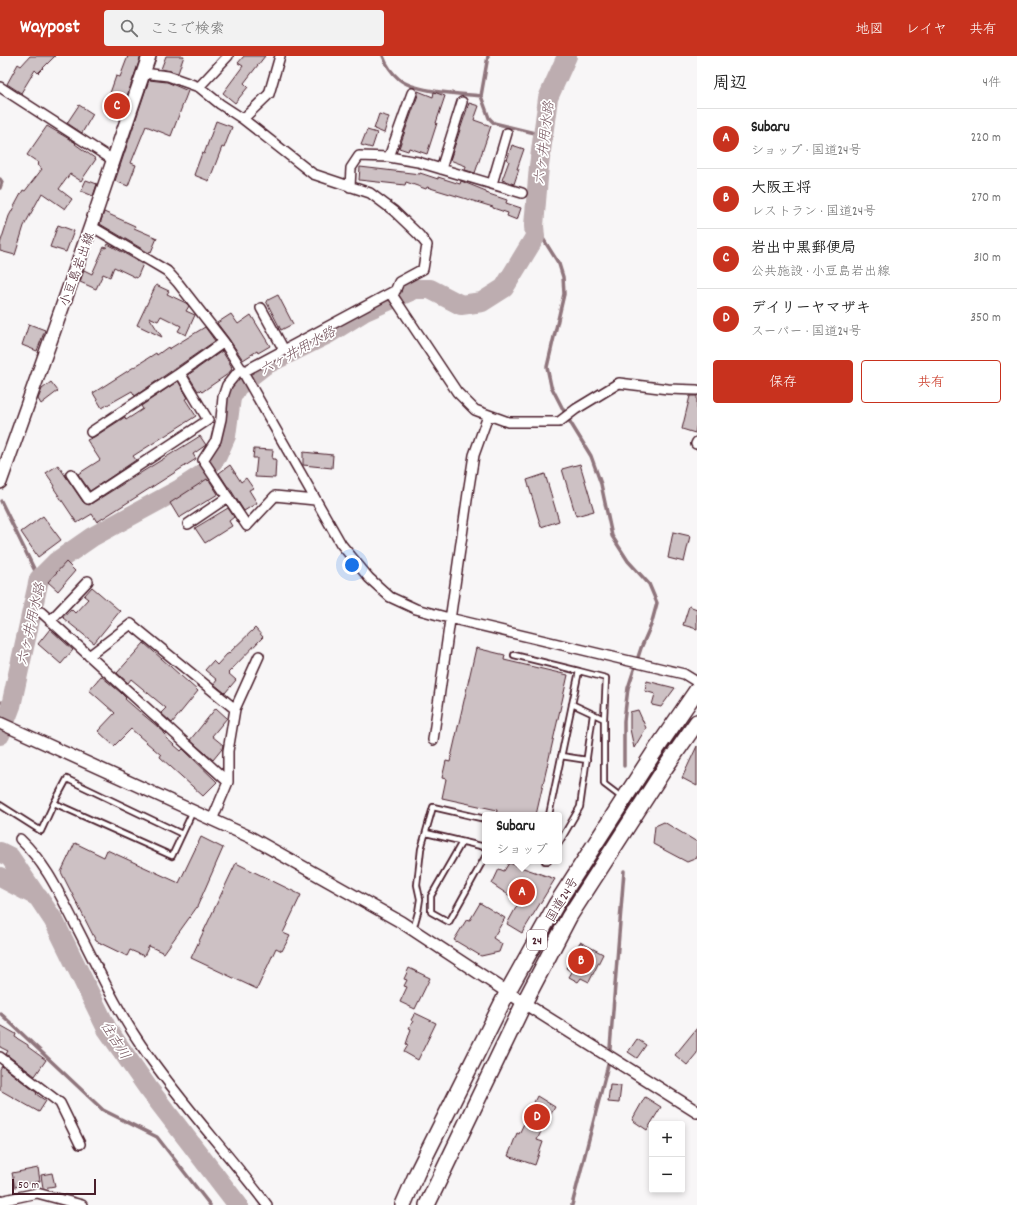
<!DOCTYPE html>
<html lang="ja">
<meta charset="utf-8">
<style>
body{margin:0;font-family:Dekko,"Klee One",sans-serif;background:#f2f2f2;color:#222}
.controls{position:absolute;right:12px;bottom:12px;display:grid;overflow:hidden;border-radius:4px;box-shadow:0 2px 6px #0003}
.controls button{width:36px;height:36px;display:grid;place-items:center;padding:0;border:0;border-bottom:1px solid #e0e0e0;background:#fff;color:#222;font:20px sans-serif}
.scale{position:absolute;left:12px;bottom:10px;width:84px;box-sizing:border-box;padding-left:4px;border:2px solid #4a1f2b;border-top:0;font-size:11px;line-height:14px;white-space:nowrap;color:#4a1f2b;-webkit-text-stroke:3px #fff;paint-order:stroke}
.you{position:absolute;left:352px;top:509px;width:14px;height:14px;margin:-10px;border:3px solid #fff;border-radius:50%;background:#1a73e8;box-shadow:0 0 0 6px #1a73e833}
.badge{display:grid;place-items:center;width:26px;height:26px;border-radius:50%;background:#c8321e;color:#fff;font-size:13px;font-weight:700}
.pin{position:absolute;translate:-50% -50%;border:2px solid #fff;box-shadow:0 1px 4px #0006}
.popup{position:absolute;left:482px;top:756px;width:80px;height:52px;box-sizing:border-box;display:grid;place-content:center;border-radius:4px;background:#fff;filter:drop-shadow(0 1px 3px #0005);font-size:13px;white-space:nowrap;color:#767676}
.popup b{font-size:15px;color:#222}
.popup::after{content:'';position:absolute;left:50%;top:100%;margin-left:-8px;border:8px solid transparent;border-top-color:#fff}
.list{margin:0;padding:0;list-style:none}
h2{display:flex;justify-content:space-between;align-items:center;height:52px;margin:0;padding:0 16px;font-size:17px}
h2 small{font-size:13px;font-weight:400;color:#767676}
.list li{display:grid;grid-template-columns:26px 1fr auto;gap:12px;align-items:center;box-sizing:border-box;height:60px;padding:0 16px;border-top:1px solid #e0e0e0}
.list b{display:block;font-size:15px;white-space:nowrap}
.list p{margin:0;font-size:13px;white-space:nowrap;color:#767676}
.list em{font-size:13px;font-style:normal;color:#767676}
.actions{display:flex;gap:8px;padding:12px 16px}
.actions a{flex:1;padding:9px 0;border:1px solid #c8321e;border-radius:4px;text-align:center;font-size:14px;color:#c8321e}
.actions .main{background:#c8321e;color:#fff}
.icon{flex:none;width:22px;height:22px;fill:none;stroke:currentColor;stroke-width:2;stroke-linecap:round;stroke-linejoin:round}
.map{position:relative;flex:none;width:697px;height:1149px;overflow:hidden}
header{display:flex;align-items:center;gap:24px;box-sizing:border-box;height:56px;padding:0 20px;background:#c8321e;color:#fff}
header strong{font-size:19px}
nav{display:flex;gap:22px;margin-inline-start:auto;font-size:14px}
.search{width:280px;height:36px;background:#f2f2f2;display:flex;align-items:center;gap:10px;box-sizing:border-box;padding:0 14px;border-radius:4px;color:#767676;font-size:15px}
main{display:flex}
aside{flex:1;background:#fff}
.map>svg:first-child{display:block}
.lines{fill:none;stroke-linecap:round;stroke-linejoin:round}
.stream{stroke:#8f747b;stroke-width:3.5}
.river{stroke:#bdadb0;stroke-width:20}
.building{fill:#cdc1c4;stroke:#4a1f2b}
.service-casing{stroke:#4a1f2b;stroke-width:8}
.minor-casing{stroke:#4a1f2b;stroke-width:12}
.tertiary-casing{stroke:#4a1f2b;stroke-width:14}
.secondary-casing{stroke:#4a1f2b;stroke-width:16}
.trunk-casing{stroke:#4a1f2b;stroke-width:18}
.service{stroke:#fff;stroke-width:4.5}
.minor{stroke:#fff;stroke-width:9}
.tertiary{stroke:#fff;stroke-width:11}
.secondary{stroke:#fff;stroke-width:13}
.trunk{stroke:#fff;stroke-width:15}
.labels{text-anchor:middle;stroke-width:3.5;stroke-linejoin:round;paint-order:stroke}
.shield{fill:#fff;stroke:#80626b;stroke-width:1}
.shield-label{font-size:12px;font-weight:bold;fill:#4a1f2b}
.street-label{font-size:13px;fill:#4a1f2b;stroke:#fff}
.water-label{font-size:14px;font-style:italic;fill:#72515a;stroke:#fff}
</style>
<header>
<strong>Waypost</strong>
<div class="search"><svg class="icon" aria-label="search" viewBox="0 0 24 24"><circle cx="10" cy="10" r="6"/><path d="M15 15l6 6"/></svg>ここで検索</div>
<nav><a>地図</a><a>レイヤ</a><a>共有</a></nav>
</header>
<main>
<div class="map">
<svg width="697" height="1149" viewBox="0 0 697 1149">
<rect width="100%" height="100%" fill="#f8f6f7"/>
<filter id="ink" filterUnits="userSpaceOnUse"><feTurbulence type="fractalNoise" baseFrequency=".025" numOctaves="2"/><feDisplacementMap in="SourceGraphic" scale="8" xChannelSelector="R" yChannelSelector="G"/><feConvolveMatrix kernelMatrix="1 2 1 2 8 2 1 2 1" color-interpolation-filters="sRGB"/></filter>
<g filter="url(#ink)">
<g class="lines">
<path class="stream" d="M383,0C386,8 392,17 399,23C413,36 461,38 481,40
M488,0L481,40L489,62L494,67L543,79
M0,123L2,126L0,132
M535,181H542L559,208L563,221L564,238L547,311L551,330L567,361L591,400L601,428L612,480L628,505L649,528L657,547L651,569L641,592L628,632L624,665V710
M1,445L39,523
M0,646L11,650
M0,957L103,1054L157,1081L210,1149
M572,1149L609,1005L624,815"/>
<path class="river" d="M0,679L11,650L39,523L56,506L92,481L180,433L203,418L217,400L226,380L231,342L237,331L265,309L328,278L365,255L415,233H430L461,249L482,246L504,232L535,181L534,170L539,110L548,42L567,0
M0,796L10,801L35,838
M0,821L38,841L54,865L107,973L148,1032L238,1149"/>
</g>
<path class="building" d="M30,0H55L38,17L35,14L21,37L7,28L18,8L21,10Z
M128,0H141L121,57L109,54L108,48L111,40H109L116,20L120,21Z
M166,0H184L178,17L161,13Z
M244,0H265L244,27L248,31L235,47L223,37L243,10L238,7Z
M149,24L167,26L188,35L171,80L146,70L131,107L136,109L128,130L115,125Z
M418,35L433,41L434,36L445,40L436,67H437L427,98L409,92L408,95L399,92L418,39Z
M469,47L479,50L474,64L491,70L475,117L465,114L466,110L450,104Z
M79,49L93,58L82,77L67,67Z
M379,58L389,61L384,77L374,73Z
M216,65L232,71L224,92L222,91L209,125L194,119L202,97L204,98Z
M47,70L76,87L75,88L96,103L81,125L70,118L59,133L72,143L65,153L42,137L24,170L15,199L0,195V188L9,160L23,134L25,135L42,113L37,109L39,107L27,99Z
M367,74L377,77L372,92L361,89Z
M512,89L524,93L517,113H519L514,128L502,124L509,105L507,104Z
M360,111L420,118V117L438,123V121L460,128L461,125L486,135V137L507,144L506,147L521,152L517,164L507,160L508,157L493,152V151L427,131L426,133L406,126L405,129L359,124Z
M86,124L97,128L93,140L81,135Z
M104,156L135,170L134,172L157,182L151,196L150,195L149,197L100,168Z
M58,169L74,175L66,196L50,191Z
M108,188L143,208L137,222L114,211L110,221L103,218L96,233L80,226L84,214L92,218L104,191L106,192Z
M156,229L169,235L167,238L186,247L189,250L186,255L195,259L186,279L178,275L181,270L161,260L158,265L149,261L162,281L137,269Z
M278,239L293,268L281,274L266,245Z
M231,258L238,268L251,259L270,290L258,297L257,295L243,304L229,283L217,267Z
M29,268L45,274L37,295L22,289Z
M205,271L215,285L135,340L132,335L102,352L93,337L156,297L157,299L168,291L169,293Z
M222,295L232,311H231L232,313L228,318L209,331L202,336L200,334L198,335L188,319Z
M178,325L188,342L185,343L196,360L133,400L136,404L90,435L78,418L100,404L87,384L94,381L125,361L126,364L143,353L141,350Z
M51,326L58,335L41,348L38,343L42,333Z
M690,340H697V367L695,377L682,373Z
M200,380L206,389L193,398L196,403L97,466L92,458L77,467L53,431L55,430L46,417L58,409L83,446L89,449Z
M254,393L273,394L272,403H276L275,422L255,421L257,402H253Z
M303,396L333,399L332,412L303,409Z
M580,408L594,455L576,460L562,413Z
M230,409L241,426L246,422L253,432L249,434L257,447L244,455L229,431H228L219,417Z
M545,418L559,465L541,471L527,424Z
M207,423L208,425L209,424L218,438L179,462L170,447Z
M228,452L234,461L229,465L232,470L205,487L195,472Z
M43,460L61,484L38,501L21,476Z
M673,476L690,480L684,506L668,502Z
M66,506L75,515L58,535L48,526Z
M92,531L120,555L94,587L63,562L71,553L75,557L88,543L84,540Z
M689,550L697,553V573L683,569Z
M255,572L263,581L228,617L236,624L225,637L214,628L217,624L205,614L213,605L217,609L227,598H228Z
M50,573L73,594L61,608L38,588Z
M144,587L198,635L172,667L161,657L166,652L131,623L128,627L117,617Z
M476,592L505,599L504,604L568,619L536,759H496L497,754L442,742L446,723L442,722L446,705L450,706Z
M101,620L120,636L126,642L125,643L140,656L164,676V677L167,680L166,682L181,695L183,693L217,726L203,740L160,701L161,699L131,673L114,690L98,675L115,657L89,634Z
M647,625L675,632L661,651L652,649L655,638L645,635Z
M216,652L227,662L212,680L223,689L222,693L213,704L190,684Z
M638,654L646,672L634,692L630,673V656Z
M697,690V730L682,722Z
M664,766L697,786V802L687,806L653,788L655,770Z
M201,781L223,792L197,851L164,897L149,890L144,900L130,894L127,900L96,885L61,816L75,787L104,801L107,794L179,827Z
M236,807L301,839L283,877L290,880L282,895L276,892L257,933L191,902Z
M509,807L555,823L522,877L507,868L519,846L492,828L499,813L504,815Z
M480,847L505,862L493,882L502,888L499,896L481,900L454,884L467,863L470,864Z
M580,886L603,898L589,926L581,922L578,926L569,921L572,916L566,912Z
M409,912L430,922L415,953L400,946L407,931L404,930L407,924L404,923Z
M415,957L436,967L418,1004L404,996L408,989L406,988L411,973L409,972L413,965L411,964Z
M0,969L16,978L15,981L28,989V991L46,1004L35,1020L6,998L8,995L0,991Z
M697,972V997L687,1009L675,999Z
M637,983L646,989L637,1002L628,996Z
M2,1010L37,1037L36,1038L46,1045L39,1056L0,1034V1013Z
M610,1029L621,1030L619,1047L608,1046Z
M537,1040L555,1051L547,1065H546L537,1084L543,1086L535,1109L508,1100L517,1077L519,1078Z
M645,1041L661,1051L647,1074L632,1064Z
M38,1112L40,1125L15,1131L12,1117Z
M52,1117L55,1130L43,1132L41,1119Z"/>
<g class="lines">
<g class="service-casing">
<path id="service" d="M514,599L579,615L549,759
M579,615L606,622L604,663V728L621,741
M572,648L604,663
M561,700L587,704
M54,747L67,723L182,778
M0,749L41,775L54,747L172,800L193,755
M426,777L485,791
M462,786L431,840V856L449,866L485,801
M559,787L580,751L593,658
M545,805H548
M413,874L418,856L420,843L417,829L421,793L433,751L485,763"/>
</g>
<g class="minor-casing">
<path id="minor" d="M143,17L168,20L199,31L220,48L243,63L313,118L370,137L394,155L419,179L427,189L423,213L399,226L393,240L457,336L475,354L508,366H559L576,353L619,327L668,333L697,334
M0,31L113,104
M199,31L228,0
M243,63L269,38L280,0
M389,101L412,37
M441,113L462,46
M492,128L507,77
M350,131L351,112L359,100L389,101L418,106L522,137
M91,170L167,215L178,227L224,286L243,316L341,488L369,522L390,541L416,553L449,562L684,618L697,626
M261,252L284,294
M241,312L227,329L223,341L221,363L216,384L203,404L247,470L275,440L315,444
M243,316L396,234
M91,376L180,317
M696,388L697,386
M71,418L88,443L208,364L180,317L224,286
M188,468L228,441
M41,556L228,726
M50,565L88,525
M89,600L131,568L235,653
M433,684L468,437L474,399L488,360
M212,764L228,726V695L235,653L259,600
M20,783C46,808 58,835 74,866C96,908 115,951 141,989C179,1045 226,1095 267,1149
M0,1001L60,1047L80,1088
M0,1145L37,1137L82,1149"/>
</g>
<g class="tertiary-casing">
<path id="tertiary" d="M0,667L250,781L401,866L524,947L697,1056"/>
</g>
<g class="secondary-casing">
<path id="secondary" d="M0,426L91,170L149,0"/>
</g>
<g class="trunk-casing">
<path id="trunk" d="M403,1149L417,1117L508,935L557,847L653,698L697,634
M427,1149L524,947L569,861L665,712L697,666"/>
</g>
<use href="#service" class="service"/>
<use href="#minor" class="minor"/>
<use href="#tertiary" class="tertiary"/>
<use href="#secondary" class="secondary"/>
<use href="#trunk" class="trunk"/>
</g>
</g>
<g class="labels">
<rect class="shield" x="527" y="874" width="20" height="20" rx="3"/>
<g class="shield-label">
<text x="537" y="888">24</text>
</g>
<g class="street-label">
<text transform="translate(76 213) rotate(-70)" y="5">小豆島岩出線</text>
<text transform="translate(561 843) rotate(-59)" y="5">国道24号</text>
</g>
<g class="water-label">
<text transform="translate(543 87) rotate(-83)" y="5">六ヶ井用水路</text>
<text transform="translate(297 294) rotate(-29)" y="5">六ヶ井用水路</text>
<text transform="translate(30 568) rotate(-77)" y="5">六ヶ井用水路</text>
<text transform="translate(116 984) rotate(58)" y="5">住吉川</text>
</g>
</g>
</svg>
<div class="controls">
<button>+</button>
<button>−</button>
</div>
<div class="scale">50 m</div>
<div class="you"></div>
<div class="pin badge" style="left:522px;top:836px">A</div>
<div class="popup"><b>Subaru</b>ショップ</div>
<div class="pin badge" style="left:581px;top:905px">B</div>
<div class="pin badge" style="left:117px;top:50px">C</div>
<div class="pin badge" style="left:537px;top:1061px">D</div>
</div>
<aside>
<h2>周辺<small>4件</small></h2>
<ul class="list">
<li><span class="badge">A</span><div><b>Subaru</b><p>ショップ · 国道24号</p></div><em>220 m</em></li>
<li><span class="badge">B</span><div><b>大阪王将</b><p>レストラン · 国道24号</p></div><em>270 m</em></li>
<li><span class="badge">C</span><div><b>岩出中黒郵便局</b><p>公共施設 · 小豆島岩出線</p></div><em>310 m</em></li>
<li><span class="badge">D</span><div><b>デイリーヤマザキ</b><p>スーパー · 国道24号</p></div><em>350 m</em></li>
</ul>
<div class="actions"><a class="main">保存</a><a>共有</a></div>
</aside>
</main>
